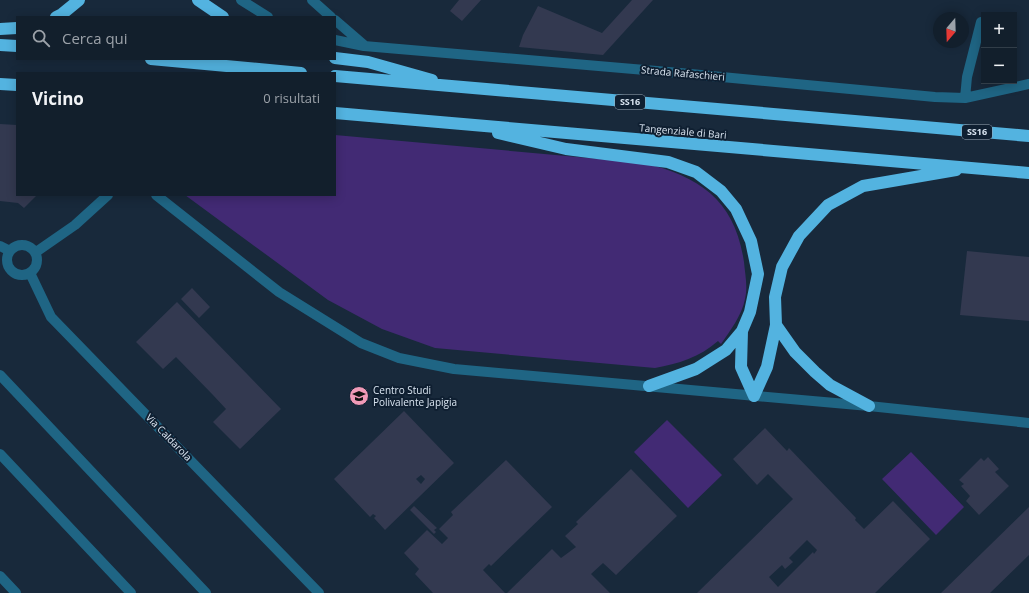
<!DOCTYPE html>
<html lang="it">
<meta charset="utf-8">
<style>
body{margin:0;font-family:"Open Sans",sans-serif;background:#1b2734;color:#f1f3f6}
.controls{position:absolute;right:12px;top:12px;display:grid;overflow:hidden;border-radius:0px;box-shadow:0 2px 10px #0003}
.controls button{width:36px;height:36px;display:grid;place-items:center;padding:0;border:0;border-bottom:1px solid #313d48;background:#121f2c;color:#f1f3f6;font:20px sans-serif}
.compass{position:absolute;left:933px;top:12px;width:36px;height:36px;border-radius:50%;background:#121f2c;box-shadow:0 2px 10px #0003;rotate:199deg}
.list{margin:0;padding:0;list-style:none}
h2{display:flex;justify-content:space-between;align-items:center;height:52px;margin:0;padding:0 16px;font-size:17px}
h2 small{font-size:13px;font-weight:400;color:#9ca2a9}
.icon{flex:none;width:22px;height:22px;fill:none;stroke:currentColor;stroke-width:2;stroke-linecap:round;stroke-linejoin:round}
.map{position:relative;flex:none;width:1029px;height:593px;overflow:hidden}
.search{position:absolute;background:#121f2c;box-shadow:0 2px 10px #0003;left:16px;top:16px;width:320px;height:44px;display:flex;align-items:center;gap:10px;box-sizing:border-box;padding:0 14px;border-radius:0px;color:#9ca2a9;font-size:15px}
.panel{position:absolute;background:#121f2c;box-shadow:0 2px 10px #0003;left:16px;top:72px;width:320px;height:124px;border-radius:0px}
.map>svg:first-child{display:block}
.green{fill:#422a74}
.building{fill:#333950;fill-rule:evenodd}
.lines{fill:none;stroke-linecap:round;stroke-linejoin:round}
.minor{stroke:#1f6584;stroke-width:10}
.highway{stroke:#53b3e0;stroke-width:12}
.labels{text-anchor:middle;stroke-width:4;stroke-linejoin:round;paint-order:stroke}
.shield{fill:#0f1f31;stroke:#9daab7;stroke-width:1}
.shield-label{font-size:9px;font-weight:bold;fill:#dae5f1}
.street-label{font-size:10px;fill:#dae5f1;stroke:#0f1f31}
.poi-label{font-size:10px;fill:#dae5f1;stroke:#0f1f31;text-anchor:start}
</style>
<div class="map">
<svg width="1029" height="593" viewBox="0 0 1029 593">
<rect width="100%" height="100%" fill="#18293b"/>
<path class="green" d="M335,135L644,163C701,177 735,201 744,262C745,274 748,287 745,299C742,315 730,331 721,344L718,341C700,357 678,364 655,368L435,348L382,329L328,300L185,195H335Z
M667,420L722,475L688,508L634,452Z
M911,452L964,507L936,535L882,479Z"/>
<path class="building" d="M459,0H481L462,21L450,11Z
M632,0H653L603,55L519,47L523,35L538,6L602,33Z
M0,124L17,125V195H37L24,208L18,203L0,201Z
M967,251L1029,257V321L960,315Z
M192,288L210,307L199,318L181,299Z
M177,302L281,409L240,449L213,422L226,409L213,395L176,357L163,369L136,342Z
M404,411L454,463L385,530L374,518L376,516L373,514L370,517L334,479ZM421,475L425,479L421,484L416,479Z
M765,428L787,451L789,448L856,518L855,520L864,529L893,501L930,539L875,593H697L793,499L768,474L757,485L733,459ZM807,540L817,550L814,554L813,552L778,587L769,577L782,565L785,569L793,562L789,558Z
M988,457L999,469L995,472L1009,486L979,515L966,501L970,496L961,486L964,484L959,480L981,458L984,461Z
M506,460L552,507L491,566L489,564L483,570L505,593H433L415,574L419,569L404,553L427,530L442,544L448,538L439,529L453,515L451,512Z
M631,469L677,516L616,575L603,563L591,574L610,593H507L552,549L561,558L576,547L565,536L578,524L576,522Z
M414,506L437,528L434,530L436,532L434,534L410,510Z
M1029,507V555L990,593H941Z"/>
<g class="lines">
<path class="minor" d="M241,0L268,17
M312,0L331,17
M335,20L364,45
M335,40L364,46L680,73L935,97L965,98L1029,84
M965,98L967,77L981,22
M156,195L279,292L361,343L399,358L454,369L869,406L1029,423
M7 260a15 15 0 1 1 30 0a15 15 0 1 1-30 0Z
M0,246L10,251
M36,252L75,225L108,195
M30,273L51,317L319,593
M0,375L206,593
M0,454L131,593
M0,576L16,593"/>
<path class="highway" d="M198,0L223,17
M56,17L62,14L79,0
M0,29L17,28
M0,45L17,46
M335,58L368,62L432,80
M151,59L301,73
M335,76L1029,136
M0,84L17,85
M335,113L1029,173
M498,133L566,149L668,162L696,172L721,191L736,209L751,241L758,274L750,312L742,331L726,350L696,369L649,386
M742,331L741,367L754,396
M754,396L767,367L776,325
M869,406L830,385L815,372L795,352L776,325L775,297L782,267L799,236L828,205L863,186L956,170"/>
</g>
<defs>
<g id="school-disc" transform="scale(1)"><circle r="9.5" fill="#f09ab7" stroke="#0f1f31"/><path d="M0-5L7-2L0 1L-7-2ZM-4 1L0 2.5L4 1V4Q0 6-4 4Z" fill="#111"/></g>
</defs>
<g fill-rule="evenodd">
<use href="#school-disc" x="359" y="396"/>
</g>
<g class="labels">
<g class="shield">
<rect x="615" y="95" width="30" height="14" rx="3"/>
<rect x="962" y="125" width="30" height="14" rx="3"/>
</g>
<g class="shield-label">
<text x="630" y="105">SS16</text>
<text x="977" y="135">SS16</text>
</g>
<g class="street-label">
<text transform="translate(683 73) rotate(5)" y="4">Strada Rafaschieri</text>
<text transform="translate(683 131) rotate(5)" y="4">Tangenziale di Bari</text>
<text transform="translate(169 437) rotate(46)" y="4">Via Caldarola</text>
</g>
<g class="poi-label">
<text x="373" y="394">Centro Studi<tspan x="373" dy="12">Polivalente Japigia</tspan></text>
</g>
</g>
</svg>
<div class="controls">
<button>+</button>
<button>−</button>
</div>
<svg class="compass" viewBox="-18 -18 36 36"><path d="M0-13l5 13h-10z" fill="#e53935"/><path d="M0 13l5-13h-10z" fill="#9ca2a9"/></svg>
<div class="search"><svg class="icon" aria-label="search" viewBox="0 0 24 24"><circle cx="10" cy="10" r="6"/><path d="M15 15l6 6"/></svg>Cerca qui</div>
<section class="panel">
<h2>Vicino<small>0 risultati</small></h2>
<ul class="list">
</ul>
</section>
</div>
